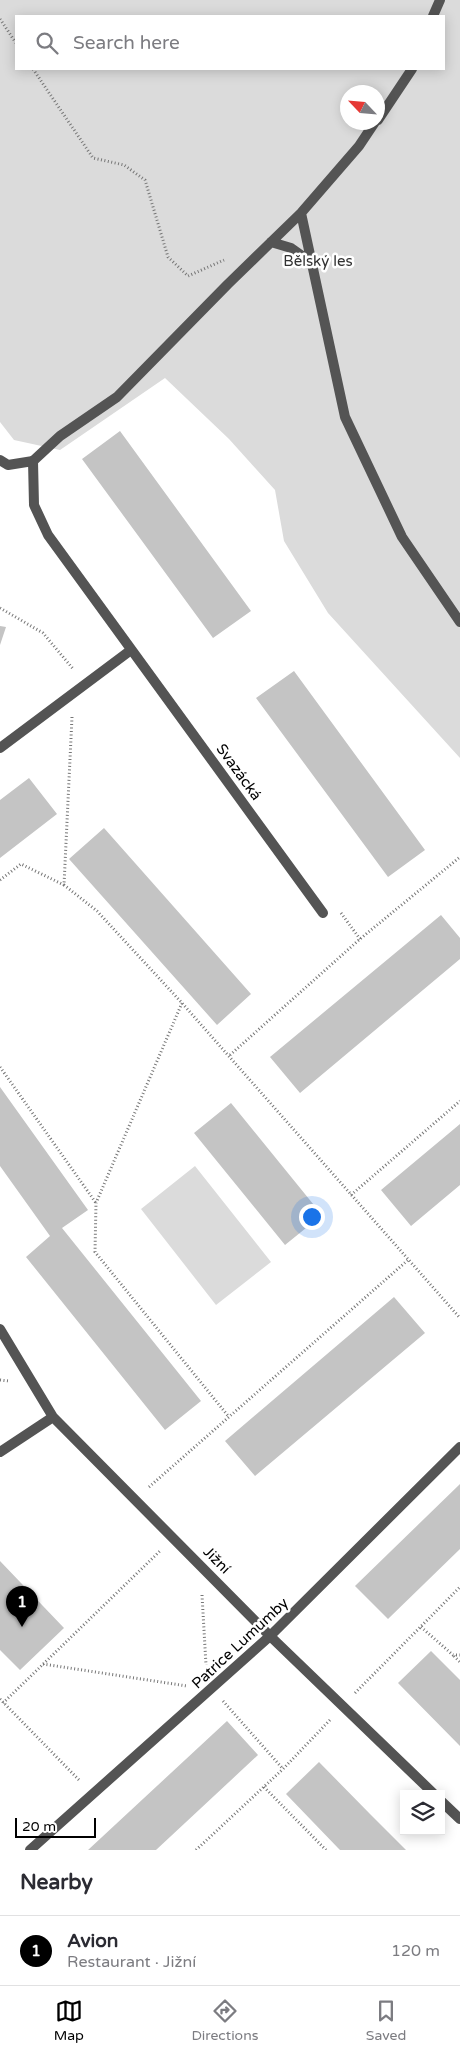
<!DOCTYPE html>
<meta charset="utf-8">
<style>
body{margin:0;font-family:"Varela Round",sans-serif;background:#f2f2f3;color:#2b2b33}
.controls{position:absolute;right:15px;bottom:15px;display:grid;overflow:hidden;border-radius:0px;box-shadow:0 2px 12px #0003}
.controls button{width:45px;height:45px;display:grid;place-items:center;padding:0;border:0;border-bottom:1px solid #e1e1e2;background:#fff;color:#2b2b33;font:25px sans-serif}
.compass{position:absolute;left:340px;top:85px;width:45px;height:45px;border-radius:50%;background:#fff;box-shadow:0 2px 12px #0003;rotate:296deg}
.scale{position:absolute;left:15px;bottom:12px;width:81px;box-sizing:border-box;padding-left:5px;border:2px solid #000;border-top:0;font-size:14px;line-height:18px;white-space:nowrap;color:#000;-webkit-text-stroke:4px #fff;paint-order:stroke}
.you{position:absolute;left:311px;top:1216px;width:18px;height:18px;margin:-12px;border:4px solid #fff;border-radius:50%;background:#1a73e8;box-shadow:0 0 0 8px #1a73e833}
.badge{display:grid;place-items:center;width:32px;height:32px;border-radius:50%;background:#000;color:#fff;font-size:16px;font-weight:700}
.pin{position:absolute;translate:-50% -41px;filter:drop-shadow(0 1px 2px #0008)}
.pin::after{content:'';position:absolute;top:26px;width:18px;height:15px;background:inherit;clip-path:polygon(0 0,100% 0,50% 100%)}
.list{margin:0;padding:0;list-style:none}
h2{display:flex;justify-content:space-between;align-items:center;height:65px;margin:0;padding:0 20px;font-size:21px}
h2 small{font-size:16px;font-weight:400;color:#7c7c81}
.list li{display:grid;grid-template-columns:32px 1fr auto;gap:15px;align-items:center;box-sizing:border-box;height:70px;padding:0 20px;border-top:1px solid #e1e1e2}
.list b{display:block;font-size:19px;white-space:nowrap}
.list p{margin:0;font-size:16px;white-space:nowrap;color:#7c7c81}
.list em{font-size:16px;font-style:normal;color:#7c7c81}
.icon{flex:none;width:28px;height:28px;fill:none;stroke:currentColor;stroke-width:2;stroke-linecap:round;stroke-linejoin:round}
.map{position:relative;flex:none;width:460px;height:1850px;overflow:hidden}
.search{position:absolute;background:#fff;box-shadow:0 2px 12px #0003;left:15px;right:15px;top:15px;height:55px;display:flex;align-items:center;gap:12px;box-sizing:border-box;padding:0 18px;border-radius:0px;color:#7c7c81;font-size:19px}
.sheet{height:135px;background:#fff}
nav{display:flex;justify-content:space-around;align-items:center;box-sizing:border-box;height:70px;border-top:1px solid #e1e1e2;background:#fff;font-size:14px;color:#7c7c81}
nav a{display:grid;justify-items:center;gap:2px}
nav .on{color:#000}
.map>svg:first-child{display:block}
.green{fill:#dbdbdb;fill-rule:evenodd}
.building{fill:#c4c4c4}
.lines{fill:none;stroke-linecap:round;stroke-linejoin:round}
.path{stroke:#767676;stroke-width:3;stroke-dasharray:1 2.5;stroke-linecap:butt}
.lane{stroke:#545454;stroke-width:10}
.street{stroke:#545454;stroke-width:10}
.labels{text-anchor:middle;stroke-width:5;stroke-linejoin:round;paint-order:stroke}
.park-label{font-size:15px;fill:#323232;stroke:#fff}
.street-label{font-size:15px;fill:#000;stroke:#fff}
</style>
<div class="map">
<svg width="460" height="1850" viewBox="0 0 460 1850">
<rect width="100%" height="100%" fill="#fff"/>
<path class="green" d="M0,0H460V758L328,613L284,541L275,490L229,439L165,378L60,450L14,440L0,422ZM16,16H444V69H16ZM348,92H378V122H348Z
M195,1166L271,1262L216,1305L141,1209Z"/>
<path class="building" d="M120,431L251,611L213,638L82,459Z
M0,626L6,627L0,645Z
M294,671L425,850L388,877L256,698Z
M29,778L57,814L0,858V800Z
M104,828L251,994L217,1025L69,859Z
M441,915L460,938V959L300,1093L270,1057Z
M0,1087L88,1210L62,1228L201,1401L165,1430L26,1257L50,1236L0,1166Z
M231,1103L322,1215L285,1245L194,1133Z
M460,1124V1185L411,1226L381,1190Z
M394,1297L425,1333L255,1476L225,1441Z
M460,1484V1549L388,1619L355,1586Z
M0,1561L64,1628L20,1670L0,1650Z
M431,1651L460,1680V1746L398,1683Z
M227,1721L258,1755L156,1850H88Z
M319,1762L371,1815L406,1850H340L338,1848L286,1794Z"/>
<g class="lines">
<path class="path" d="M0,19L16,43
M33,69L93,158L124,165L145,180L168,257L188,276L224,260
M0,608L43,633L74,670
M72,717L64,885L97,911L182,1003L460,1318
M0,880L21,864L64,885
M341,913L360,939
M182,1003L96,1203L95,1252L229,1417
M230,1055L360,939L460,857
M0,1067L96,1203
M351,1195L460,1101
M0,1380L9,1381
M149,1487L408,1260
M202,1595L206,1665
M421,1627L453,1655H460
M454,1656L460,1662
M43,1664L187,1686
M355,1693L460,1587
M0,1699L80,1781
M223,1701L283,1769L330,1720
M3,1703L161,1550
M264,1787L326,1850
M196,1850L283,1769"/>
<path class="lane" d="M433,16L440,0
M378,120L412,69
M301,213L345,417L402,537L460,622
M271,242L291,248L312,263
M33,461L60,436L117,397L228,284L301,213L359,146L375,122"/>
<path class="street" d="M0,460L8,465L33,461L34,505L48,535L323,913
M0,748L131,650
M0,1329L53,1417L270,1636L434,1794
M0,1452L53,1417
M441,1801L460,1819
M30,1850L270,1636L460,1447"/>
</g>
<g class="labels">
<g class="park-label">
<text x="318" y="266">Bělský les</text>
</g>
<g class="street-label">
<text transform="translate(239 772) rotate(54)" y="5">Svazácká</text>
<text transform="translate(217 1560) rotate(45)" y="5">Jižní</text>
<text transform="translate(240 1643) rotate(-43)" y="5">Patrice Lumumby</text>
</g>
</g>
</svg>
<div class="controls">
<button><svg class="icon" aria-label="layers" viewBox="0 0 24 24"><path d="M12 4l9 5-9 5-9-5zM3 14l9 5 9-5"/></svg></button>
</div>
<svg class="compass" viewBox="-18 -18 36 36"><path d="M0-13l5 13h-10z" fill="#e53935"/><path d="M0 13l5-13h-10z" fill="#7c7c81"/></svg>
<div class="scale">20 m</div>
<div class="you"></div>
<div class="pin badge" style="left:22px;top:1627px">1</div>
<div class="search"><svg class="icon" aria-label="search" viewBox="0 0 24 24"><circle cx="10" cy="10" r="6"/><path d="M15 15l6 6"/></svg>Search here</div>
</div>
<section class="sheet">
<h2>Nearby<small></small></h2>
<ul class="list">
<li><span class="badge">1</span><div><b>Avion</b><p>Restaurant · Jižní</p></div><em>120 m</em></li>
</ul>
</section>
<nav>
<a class="on"><svg class="icon" aria-label="map" viewBox="0 0 24 24"><path d="M3 6l6-2 6 2 6-2v14l-6 2-6-2-6 2zM9 4v14M15 6v14"/></svg>Map</a>
<a><svg class="icon" aria-label="directions" viewBox="0 0 24 24"><path d="M12 3l9 9-9 9-9-9zM9 14v-3h6M13 9l2 2-2 2"/></svg>Directions</a>
<a><svg class="icon" aria-label="saved" viewBox="0 0 24 24"><path d="M7 4h10v16l-5-4-5 4z"/></svg>Saved</a>
</nav>
